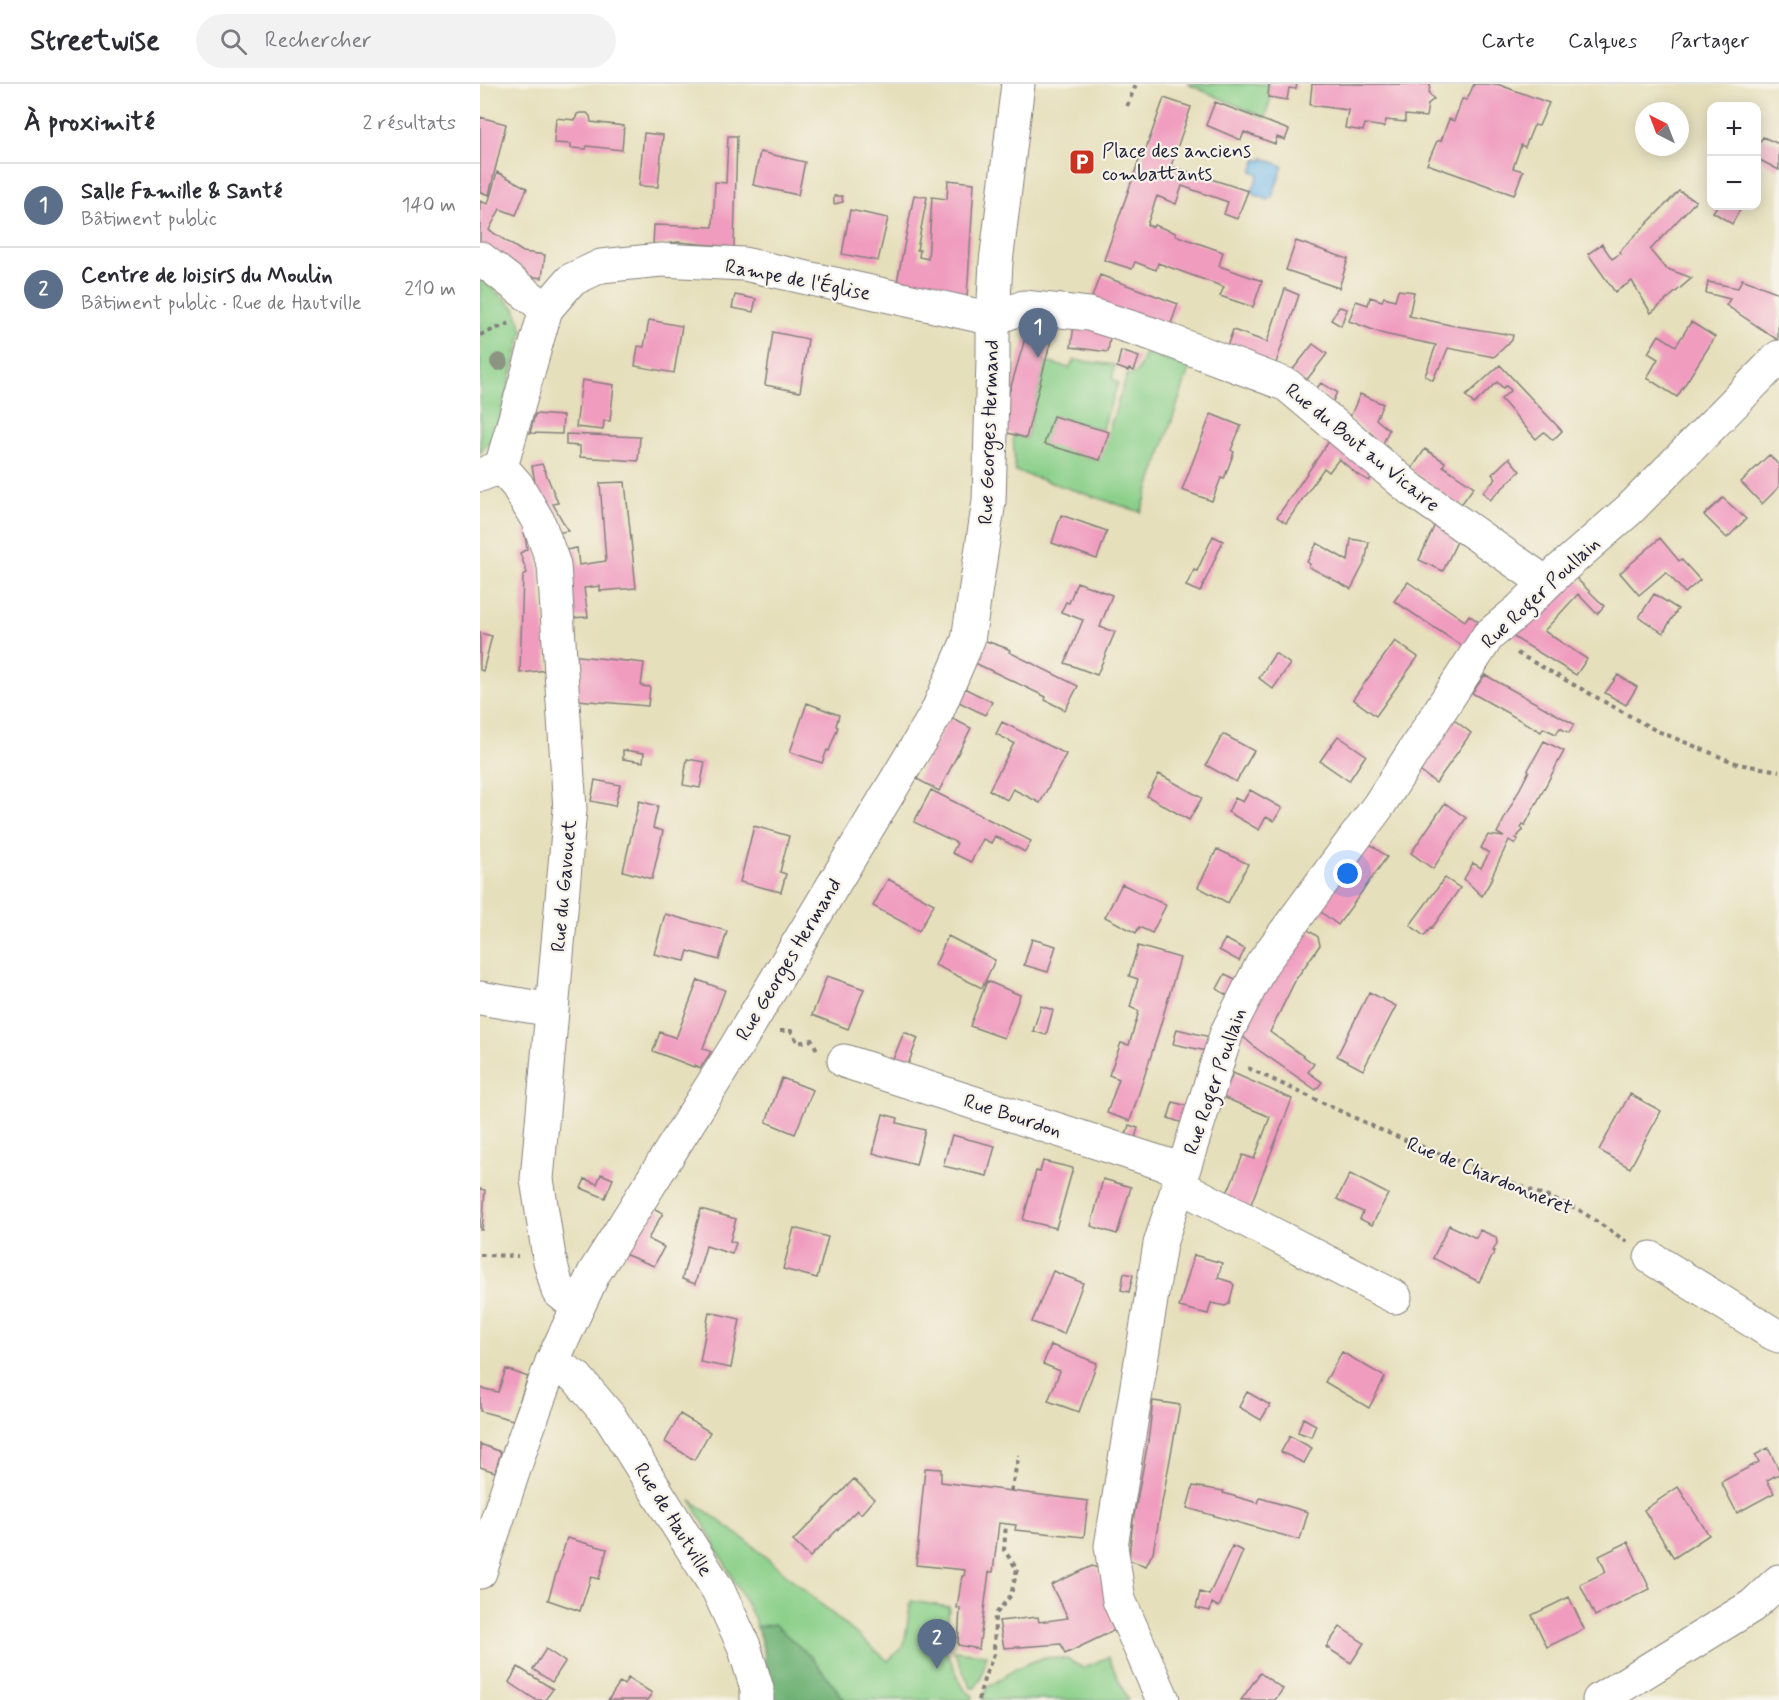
<!DOCTYPE html>
<html lang="fr">
<meta charset="utf-8">
<style>
body{margin:0;font-family:Mynerve,sans-serif;background:#f2f2f3;color:#2b2b33}
.controls{position:absolute;right:18px;top:18px;display:grid;overflow:hidden;border-radius:12px;box-shadow:0 3px 15px #0003}
.controls button{width:54px;height:54px;display:grid;place-items:center;padding:0;border:0;border-bottom:2px solid #e1e1e2;background:#fff;color:#2b2b33;font:30px sans-serif}
.compass{position:absolute;left:1155px;top:18px;width:54px;height:54px;border-radius:50%;background:#fff;box-shadow:0 3px 15px #0003;rotate:318deg}
.you{position:absolute;left:868px;top:790px;width:21px;height:21px;margin:-15px;border:4px solid #fff;border-radius:50%;background:#1a73e8;box-shadow:0 0 0 9px #1a73e833}
.badge{display:grid;place-items:center;width:39px;height:39px;border-radius:50%;background:#2563eb;color:#fff;font-size:20px;font-weight:700}
.pin{position:absolute;translate:-50% -50px;filter:drop-shadow(0 2px 3px #0008)}
.pin::after{content:'';position:absolute;top:32px;width:21px;height:18px;background:inherit;clip-path:polygon(0 0,100% 0,50% 100%)}
.list{margin:0;padding:0;list-style:none}
h2{display:flex;justify-content:space-between;align-items:center;height:78px;margin:0;padding:0 24px;font-size:26px}
h2 small{font-size:20px;font-weight:400;color:#7c7c81}
.list li{display:grid;grid-template-columns:39px 1fr auto;gap:18px;align-items:center;box-sizing:border-box;height:84px;padding:0 24px;border-top:2px solid #e1e1e2}
.list b{display:block;font-size:22px;white-space:nowrap}
.list p{margin:0;font-size:20px;white-space:nowrap;color:#7c7c81}
.list em{font-size:20px;font-style:normal;color:#7c7c81}
.icon{flex:none;width:33px;height:33px;fill:none;stroke:currentColor;stroke-width:2;stroke-linecap:round;stroke-linejoin:round}
.map{position:relative;flex:none;width:1299px;height:1616px;overflow:hidden}
header{display:flex;align-items:center;gap:36px;box-sizing:border-box;height:84px;padding:0 30px;background:#fff;border-bottom:2px solid #e1e1e2}
header strong{font-size:28px}
nav{display:flex;gap:33px;margin-inline-start:auto;font-size:21px}
.search{width:420px;height:54px;background:#f2f2f3;display:flex;align-items:center;gap:15px;box-sizing:border-box;padding:0 21px;border-radius:33px;color:#7c7c81;font-size:22px}
main{display:flex}
aside{flex:1;background:#fff}
.map>svg:first-child{display:block}
.green{fill:#8bd08a;stroke:#567962;stroke-width:1.5}
.forest{fill:#70b276;stroke:#496a58;stroke-width:1.5}
.water{fill:#72baea;stroke:#4a6e92;stroke-width:1.5}
.building{fill:#f09cbf}
.lines{fill:none;stroke-linecap:round;stroke-linejoin:round}
.minor-casing{stroke:#84807b;stroke-width:35}
.tertiary-casing{stroke:#84807b;stroke-width:35}
.path{stroke:#84807b;stroke-width:4;stroke-dasharray:4.5 4.5;stroke-linecap:butt}
.minor{stroke:#fff;stroke-width:33}
.tertiary{stroke:#fff;stroke-width:33}
.tree{fill:#8c9482}
.labels{text-anchor:middle;stroke-width:4.5;stroke-linejoin:round;paint-order:stroke}
.poi-label{font-size:20px;fill:#22223b;stroke:#f7f3e8;text-anchor:start}
.street-label{font-size:20px;fill:#22223b;stroke:#f7f3e8}
</style>
<header>
<strong>Streetwise</strong>
<div class="search"><svg class="icon" aria-label="search" viewBox="0 0 24 24"><circle cx="10" cy="10" r="6"/><path d="M15 15l6 6"/></svg>Rechercher</div>
<nav><a>Carte</a><a>Calques</a><a>Partager</a></nav>
</header>
<main>
<aside>
<h2>À proximité<small>2 résultats</small></h2>
<ul class="list">
<li><span class="badge" style="background:#5c6f8a">1</span><div><b>Salle Famille &amp; Santé</b><p>Bâtiment public</p></div><em>140 m</em></li>
<li><span class="badge" style="background:#5c6f8a">2</span><div><b>Centre de loisirs du Moulin</b><p>Bâtiment public · Rue de Hautville</p></div><em>210 m</em></li>
</ul>
</aside>
<div class="map">
<svg width="1299" height="1616" viewBox="0 0 1299 1616">
<rect width="100%" height="100%" fill="#f7f3e8"/>
<filter id="ink" filterUnits="userSpaceOnUse"><feTurbulence type="fractalNoise" baseFrequency=".0167" numOctaves="2"/><feDisplacementMap in="SourceGraphic" scale="12" xChannelSelector="R" yChannelSelector="G"/><feConvolveMatrix kernelMatrix="1 2 1 2 8 2 1 2 1" color-interpolation-filters="sRGB"/></filter>
<filter id="wash" filterUnits="userSpaceOnUse"><feTurbulence type="fractalNoise" baseFrequency=".008" numOctaves="4" result="noise"/><feDisplacementMap in="SourceGraphic" scale="24" xChannelSelector="R" yChannelSelector="G"/><feGaussianBlur stdDeviation="1.35" result="paint"/><feColorMatrix in="noise" values="0 0 0 0 0 0 0 0 0 0 0 0 0 0 0 0 0 1.4 0 .05"/><feComposite in="paint" operator="in"/></filter>
<g filter="url(#wash)">
<rect width="100%" height="100%" fill="#e6dfbb"/>
<path class="green" d="M708,0H789L788,12L791,13L785,34Z
M0,194L35,224L43,247L15,351L0,369Z
M665,269L710,283L661,428L535,387L533,351L546,354L565,278L589,284L594,276L634,281L633,295L638,299L622,346L573,332L565,359L619,376L647,291L657,289Z
M211,1416L268,1458L408,1577L424,1561L431,1517L469,1523L465,1565L484,1605L493,1612L492,1616H365L331,1573L294,1541L277,1543L274,1534Z
M474,1567L507,1571L501,1594L495,1604H491Z
M564,1573L587,1575L603,1584L628,1573L648,1616H502L507,1604L537,1584Z"/>
<path class="forest" d="M294,1540L331,1573L365,1616H287L285,1571L277,1543Z"/>
<path class="water" d="M783,74L803,82L792,113L788,116L771,109L779,90L772,87L777,75L782,77Z"/>
<g id="blocks">
<path class="building" d="M789,0H817L816,5L809,4L807,16L788,13Z
M832,0H950L949,10L954,15L948,20L946,33L925,31V38L906,36L904,43L885,40L883,47L865,44L868,26L830,21Z
M994,0H1017L1069,19L1059,42L1054,41L1045,63L1041,61L1033,84L1043,87L1034,111L947,80L957,57H961L969,35L974,37L982,15L987,16Z
M684,14L711,23L691,82L768,107L757,135L744,130L748,118L702,102L696,120L677,112L667,141L673,143L674,141L696,149L695,151L743,168L739,182L782,197L773,223L740,212L744,203L678,179L676,186L655,178L652,185L624,176L659,76H662Z
M735,18L809,46L805,56L797,53L795,60L764,48L761,56L726,41Z
M100,29H107L110,32L111,38L144,42L142,66L107,62L106,65L91,64V60L74,59L76,34L95,36L97,30Z
M0,33L26,40L9,111L0,108Z
M164,49L183,51L178,103L159,102Z
M248,52H257L254,163L198,158L173,162L174,141L233,143L235,98L246,99Z
M1283,53L1299,60V86L1276,74V64Z
M280,68L325,78L318,111L273,101Z
M17,88L47,104L36,131L20,125L9,146L43,168L65,171L62,194L41,191L0,163V117L8,120Z
M468,96L494,99L487,213L417,198L434,111L447,113L437,166H440L439,173L448,175L452,113L467,115Z
M1199,107L1216,117L1170,166L1185,184L1212,194L1171,229L1152,197L1135,208L1108,170L1122,160L1132,175L1140,170L1139,168Z
M354,112H362L363,118L354,120Z
M1237,122H1262L1252,140L1233,128Z
M370,126L408,134L398,177L362,170Z
M816,157L868,175L859,204L806,186Z
M620,191L698,220L689,245L611,216Z
M1262,195L1299,209L1298,256L1246,221L1250,215L1226,209L1228,198L1258,204Z
M805,205L819,211L796,279L781,277L746,265L753,246L787,258Z
M918,206L934,208L929,232L970,241L1033,251L1032,256L1014,273L968,264L960,284H958L953,296L945,292L956,261L904,250L869,237L876,217L888,221L890,213L902,217L904,213L915,216Z
M255,211L276,215L273,228L252,224Z
M859,223L867,225L861,242L851,236Z
M551,234L578,238L574,253L572,252L546,354L524,348L527,316Z
M169,236L202,242L194,289L155,282L158,262L164,263Z
M1211,238L1235,253L1197,313L1167,294L1178,275L1168,269L1179,251L1196,262Z
M594,241L631,246L628,268L591,263Z
M293,248L328,255L320,308L285,301Z
M833,260L847,270L825,298L810,289Z
M641,267L659,273L654,287L649,285L648,287L637,283Z
M1020,281L1082,347L1073,356L1064,348L1056,355L1021,315L1031,306L1026,302L1023,304L1017,298L994,320L986,312Z
M102,296L134,301L130,337H124L123,346L96,343Z
M841,299L857,308L852,319L836,305Z
M880,310L903,320L896,335L909,346L902,362L870,333Z
M55,330L83,332L82,350L50,349Z
M731,330L761,342L751,366L754,368L744,395L741,394L732,417L702,406Z
M573,332L629,348L620,376L564,360Z
M86,350L160,353L158,377L100,373V362L86,361Z
M854,350L896,384L889,397L878,391L859,375L849,388L844,384L806,439L797,433Z
M945,365L965,378L963,382L994,403L980,422L931,386Z
M1289,371L1299,381V403L1282,420L1261,398Z
M1029,374L1040,387L1010,416L1003,408L1016,395L1012,390Z
M62,380L78,419L73,420L88,447L76,449L56,404L52,382Z
M145,398L156,504L120,507V502L104,504L108,533L89,534L80,467L97,464L99,481L126,477L120,399Z
M1243,414L1266,435L1247,454L1224,431Z
M581,431L627,447L617,475L572,459Z
M957,436L981,449L963,487L939,476Z
M55,443L68,586L40,589L43,491L47,489L40,469L47,465L44,447Z
M733,452L743,457L720,508L706,502L714,486L717,487Z
M1180,454L1199,477L1201,475L1220,496L1205,509L1186,488L1159,511L1140,489Z
M871,455L889,458L885,478L871,505L829,483L830,480L827,478L837,459L868,477Z
M1091,489L1124,522L1117,530L1098,510L1064,547L1107,575L1096,591L1035,554L1033,549Z
M597,498L632,511L620,543L635,548L617,591L585,579L603,536L581,528L586,518L589,519Z
M928,498L985,537L989,531L1011,547L994,570L914,517Z
M1174,510L1198,525L1183,549L1159,533Z
M0,549L12,552L3,587L0,586Z
M503,556L526,564L530,566L529,568L598,602L585,626L565,616L566,613L495,579Z
M915,557L938,573L896,632L873,615Z
M795,569L810,580L793,605L779,594Z
M90,571L164,579L161,602L170,603L168,622L97,616Z
M1005,591L1094,640L1089,649L1080,644L1076,650L1063,644L1061,648L992,609Z
M1138,591L1157,603L1146,621L1125,609Z
M484,604L512,618L505,631L477,617Z
M327,619L359,631L356,642L358,643L349,667L347,666L342,679L310,668Z
M469,633L491,644L459,707L437,695Z
M973,635L991,649L956,699L937,685Z
M522,638L586,670L560,719L533,705L527,716L509,706L534,659L516,650Z
M743,650L774,667L756,698L726,681Z
M858,652L886,671L869,697L840,677Z
M1064,657L1084,667L1045,741L1043,740L1041,744L1043,746L1036,754L1038,755L1035,760L1029,756L1012,792L1013,793L1002,812L984,795L993,779L1001,784L1009,769L1001,764L1008,751L1024,753L1017,749L1049,687L1048,686Z
M143,666L164,669L163,678L143,675Z
M207,675L225,678L220,704L203,701Z
M679,690L722,714L709,736L667,712Z
M115,696L140,701L135,722L111,717Z
M451,706L551,757L545,768L515,752L511,759L503,755L491,778L472,769L477,759L434,738Z
M770,706L802,724L794,737L786,733L779,746L748,728L755,714L763,718Z
M159,717L178,722L173,744L183,747L172,795L143,787Z
M965,719L986,734L953,785L931,769Z
M274,742L309,752L300,788L306,790L301,808L260,798Z
M886,757L907,773L858,841L841,828L838,823Z
M737,765L768,780L748,819L718,803Z
M965,794L980,804L952,844L951,843L944,852L930,841Z
M408,795L454,820L439,847L393,822Z
M642,800L686,821L672,849L659,843L656,849L625,833Z
M185,830L247,847L239,876L208,867L205,877L174,870Z
M824,843L838,853L840,861L816,895L790,948L834,980L828,988L842,998L836,1006L777,965L760,950L785,902Z
M468,852L515,876L502,904L455,881Z
M552,855L576,862L568,888L544,881Z
M745,855L765,865L759,877L739,866Z
M658,862L700,874L676,956L650,1037L627,1029L639,995L629,991L641,959L649,961L659,927L650,923L658,895L649,892Z
M745,890L761,898L751,914L737,905Z
M347,892L384,905L368,945L332,931Z
M218,896L245,906L223,964L231,968L220,985L215,981L214,983L173,967L180,948L196,954Z
M507,897L540,911L524,954L490,942Z
M889,908L916,922L883,986L857,972Z
M561,922L573,926L566,951L553,947Z
M697,945L730,953L727,967L693,960Z
M424,948L438,954L427,983L412,978Z
M753,989L812,1015L769,1125L745,1114L763,1071L774,1075L790,1033L743,1013Z
M302,994L333,1006L315,1050L286,1038Z
M1150,1010L1181,1027L1150,1084L1119,1066Z
M693,1018L711,1023L706,1040L688,1034Z
M403,1030L418,1034L417,1039L445,1046L436,1081L393,1069Z
M649,1041L658,1044L655,1054L646,1051Z
M472,1051L515,1062L507,1092L463,1082Z
M563,1077L593,1084L576,1144L543,1136L556,1087L560,1088Z
M121,1090L133,1095L125,1114L101,1104L105,1095L117,1100Z
M870,1090L908,1110L892,1141L880,1135L883,1128L857,1115Z
M623,1095L651,1103L637,1150L611,1142Z
M0,1105L5,1106L2,1146H0Z
M171,1123L183,1129L168,1155L184,1163L174,1182L144,1170Z
M221,1125L256,1135L250,1157L256,1159L252,1170L226,1162L215,1200L202,1195Z
M969,1141L996,1154L1000,1146L1016,1153L1017,1159L1013,1167H1015L999,1198L953,1174Z
M314,1144L348,1153L337,1194L303,1185Z
M714,1171L742,1179L738,1194L751,1198L754,1201L749,1220L745,1222L731,1219L728,1230L699,1223Z
M573,1187L603,1199L584,1250L552,1238Z
M644,1189L653,1191L649,1208L641,1206Z
M229,1228L260,1235L251,1284L220,1278Z
M571,1261L617,1279L599,1328L568,1317L580,1287L563,1280Z
M862,1268L905,1293L889,1324L845,1298Z
M26,1285L48,1293L33,1336L0,1327V1304L18,1308Z
M767,1308L790,1321L781,1336L759,1323Z
M673,1317L700,1321L673,1468L666,1482L649,1476L650,1464L653,1437L668,1358Z
M200,1330L230,1348L214,1376L185,1358Z
M823,1334L836,1341L831,1353L818,1348Z
M810,1352L832,1364L824,1379L801,1368Z
M0,1360L21,1368L15,1388L0,1383Z
M1288,1364L1299,1386V1390L1287,1396L1294,1409L1257,1429L1241,1398L1279,1378L1275,1371Z
M445,1384L461,1385V1398L608,1417L604,1453L535,1446L536,1441L519,1439L513,1488H509L499,1565L478,1561L480,1524H477L482,1492H484L485,1486L436,1481Z
M374,1395L394,1415L381,1430L377,1426L330,1473L313,1457Z
M713,1402L744,1407L743,1409L778,1419L780,1414L828,1428L820,1456L707,1424Z
M1198,1403L1229,1451L1194,1474L1164,1426Z
M87,1454L127,1465L119,1495L111,1493L100,1527L68,1516Z
M1148,1458L1170,1505L1115,1532L1100,1500L1126,1488L1119,1472Z
M752,1462L763,1467L739,1523L732,1519L730,1527L716,1524L720,1508L729,1511Z
M612,1482L618,1484L639,1544L585,1570L581,1560L524,1564L519,1537L558,1533L559,1538L588,1534L571,1501Z
M1089,1513L1104,1545L1067,1563L1052,1531Z
M860,1543L884,1559L871,1579L846,1563Z
M66,1565L85,1578L72,1598L53,1585Z
M38,1583L73,1605L65,1616H56L29,1598Z
M780,1589L803,1605L795,1616H761Z
M148,1594L172,1609L167,1616H128L140,1598L144,1601Z"/>
</g>
</g>
<g filter="url(#ink)">
<use href="#blocks" fill-opacity="0" stroke="#84807b" stroke-width="1.5"/>
<g class="lines">
<g class="minor-casing">
<path id="minor" d="M0,174L66,225
M21,383L37,401L58,437L74,481L90,725L57,1095L69,1173L78,1207L98,1223
M0,391L21,383L66,225L91,196L121,182L181,176L264,180L513,235L544,223L609,230L672,250L807,301L932,406L1066,499
M0,914L72,926
M364,977L703,1086
M698,1101L915,1213
M1171,1174L1292,1249L1299,1252
M72,1278L97,1294L130,1333L238,1506L264,1562L277,1605V1616
M683,1616L639,1516L631,1462L680,1160L747,948L782,880L899,721L1008,552L1038,527L1080,486L1150,425L1299,273
M1119,1616L1272,1522L1299,1497"/>
</g>
<g class="tertiary-casing">
<path id="tertiary" d="M0,1488L45,1352L72,1278L114,1189L254,966L456,630L488,556L509,417L513,275V235L516,178L538,0"/>
</g>
<path class="path" d="M647,22L656,0
M0,251L30,239
M1037,569L1175,646L1258,680L1299,687
M300,947H311L318,959L332,956L337,966
M768,984L903,1047L1098,1125L1147,1158
M0,1171L38,1172
M531,1407L539,1371
M498,1616L505,1592L514,1570L515,1531L531,1511L537,1485L524,1466L526,1440"/>
<use href="#minor" class="minor"/>
<use href="#tertiary" class="tertiary"/>
</g>
<circle class="tree" cx="19" cy="278" r="9"/>
</g>
<defs>
<g id="parking-square" transform="scale(1.35)"><rect x="-9" y="-9" width="18" height="18" rx="4" fill="#c8321e" stroke="#f7f3e8"/><path d="M-3.5-5.5H1a3.5 3.5 0 0 1 0 7H-1V5.5H-3.5ZM-1-3.4V-.6H.8a1.4 1.4 0 0 0 0-2.8Z" fill="#fff"/></g>
</defs>
<g fill-rule="evenodd">
<use href="#parking-square" x="602" y="78"/>
</g>
<g class="labels">
<g class="poi-label">
<text x="622" y="73">Place des anciens<tspan x="622" dy="23">combattants</tspan></text>
</g>
<g class="street-label">
<text transform="translate(318 195) rotate(11)" y="7">Rampe de l'Église</text>
<text transform="translate(508 348) rotate(-88)" y="7">Rue Georges Hermand</text>
<text transform="translate(883 363) rotate(39)" y="7">Rue du Bout au Vicaire</text>
<text transform="translate(1060 508) rotate(-43)" y="7">Rue Roger Poullain</text>
<text transform="translate(83 802) rotate(-85)" y="7">Rue du Gavouet</text>
<text transform="translate(308 875) rotate(-59)" y="7">Rue Georges Hermand</text>
<text transform="translate(734 997) rotate(-71)" y="7">Rue Roger Poullain</text>
<text transform="translate(533 1031) rotate(18)" y="7">Rue Bourdon</text>
<text transform="translate(1010 1091) rotate(22)" y="7">Rue de Chardonneret</text>
<text transform="translate(194 1435) rotate(58)" y="7">Rue de Hautville</text>
</g>
</g>
</svg>
<div class="controls">
<button>+</button>
<button>−</button>
</div>
<svg class="compass" viewBox="-18 -18 36 36"><path d="M0-13l5 13h-10z" fill="#e53935"/><path d="M0 13l5-13h-10z" fill="#7c7c81"/></svg>
<div class="you"></div>
<div class="pin badge" style="left:558px;top:274px;background:#5c6f8a">1</div>
<div class="pin badge" style="left:457px;top:1585px;background:#5c6f8a">2</div>
</div>
</main>
